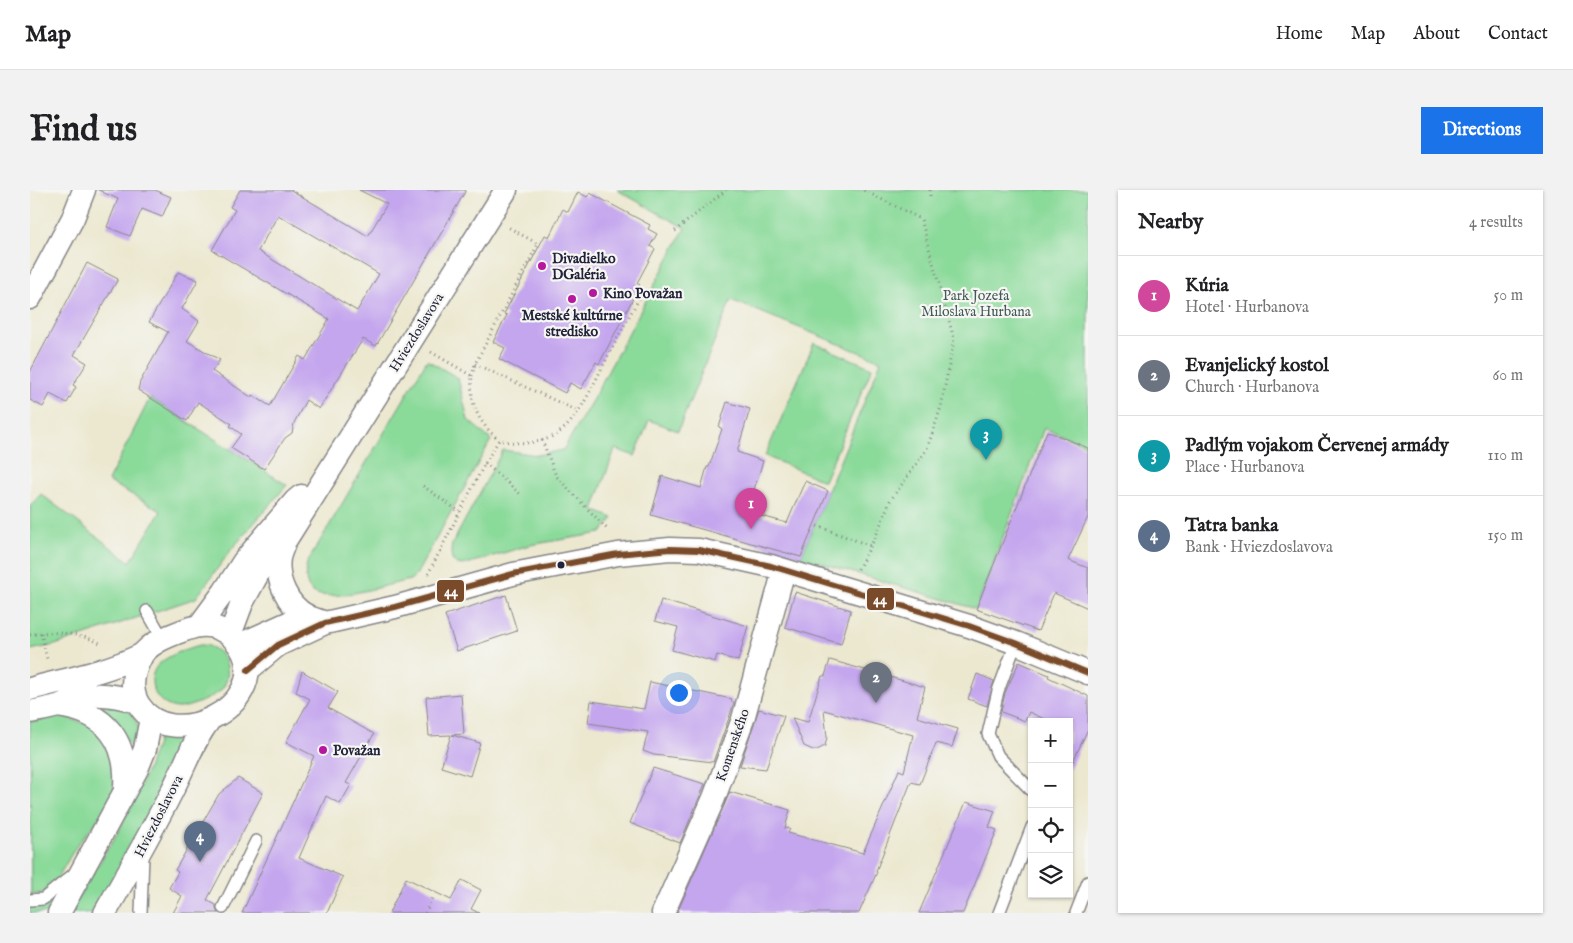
<!DOCTYPE html>
<meta charset="utf-8">
<style>
body{margin:0;font-family:"IM FELL English",serif;background:#f2f2f2;color:#202124}
.controls{position:absolute;right:15px;bottom:15px;display:grid;overflow:hidden;border-radius:0px;box-shadow:0 1px 4px #0004}
.controls button{width:45px;height:45px;display:grid;place-items:center;padding:0;border:0;border-bottom:1px solid #e0e0e0;background:#fff;color:#202124;font:25px sans-serif}
.you{position:absolute;left:648px;top:502px;width:18px;height:18px;margin:-12px;border:4px solid #fff;border-radius:50%;background:#1a73e8;box-shadow:0 0 0 8px #1a73e833}
.badge{display:grid;place-items:center;width:32px;height:32px;border-radius:50%;background:#1a73e8;color:#fff;font-size:16px;font-weight:700}
.pin{position:absolute;translate:-50% -41px;filter:drop-shadow(0 1px 2px #0008)}
.pin::after{content:'';position:absolute;top:26px;width:18px;height:15px;background:inherit;clip-path:polygon(0 0,100% 0,50% 100%)}
.list{margin:0;padding:0;list-style:none}
h2{display:flex;justify-content:space-between;align-items:center;height:65px;margin:0;padding:0 20px;font-size:21px}
h2 small{font-size:16px;font-weight:400;color:#757577}
.list li{display:grid;grid-template-columns:32px 1fr auto;gap:15px;align-items:center;box-sizing:border-box;height:80px;padding:0 20px;border-top:1px solid #e0e0e0}
.list b{display:block;font-size:19px;white-space:nowrap}
.list p{margin:0;font-size:16px;white-space:nowrap;color:#757577}
.list em{font-size:16px;font-style:normal;color:#757577}
.icon{flex:none;width:28px;height:28px;fill:none;stroke:currentColor;stroke-width:2;stroke-linecap:round;stroke-linejoin:round}
.map{position:relative;flex:none;width:1058px;height:723px;overflow:hidden;border-radius:0px}
header{display:flex;align-items:center;gap:30px;box-sizing:border-box;height:70px;padding:0 25px;background:#fff;border-bottom:1px solid #e0e0e0}
header strong{font-size:24px}
nav{display:flex;gap:28px;margin-inline-start:auto;font-size:18px}
.intro{display:flex;align-items:center;justify-content:space-between;box-sizing:border-box;height:120px;padding:0 30px}
h1{margin:0;font-size:35px}
.button{padding:12px 22px;border-radius:0px;background:#1a73e8;color:#fff;font-size:18px;font-weight:700}
main{display:flex;gap:30px;padding:0 30px}
aside{flex:1;background:#fff;border-radius:0px;box-shadow:0 1px 4px #0004}
.map>svg:first-child{display:block}
.green{fill:#8ada9a;stroke:#567e6a}
.building{fill:#c4a6ee;fill-rule:evenodd}
.lines{fill:none;stroke-linecap:round;stroke-linejoin:round}
.lane-casing{stroke:#878586;stroke-width:14}
.street-casing{stroke:#878586;stroke-width:25}
.path{stroke:#878586;stroke-width:3;stroke-dasharray:1 4;stroke-linecap:butt}
.lane{stroke:#fff;stroke-width:11}
.street{stroke:#fff;stroke-width:22}
.bus-1-casing{stroke:#f6f6f2;stroke-width:10}
.bus-1{stroke:#7a4b2a;stroke-width:6}
.poi-dot{fill:#b5179e;stroke:#f6f6f2;stroke-width:2}
.bus-dot{fill:#22223b;stroke:#f6f6f2;stroke-width:2}
.labels{text-anchor:middle;stroke-width:4.5;stroke-linejoin:round;paint-order:stroke}
.poi-label{font-size:14px;font-weight:bold;fill:#22223b;stroke:#f6f6f2;text-anchor:start}
.park-label{font-size:14px;fill:#415958;stroke:#f6f6f2}
.street-label{font-size:14px;fill:#22223b;stroke:#f6f6f2}
.line-badge{stroke:#f6f6f2;stroke-width:2}
.badge-label{font-size:14px;text-anchor:middle;font-weight:bold;fill:#fff}
</style>
<header>
<strong>Map</strong>
<nav><a>Home</a><a>Map</a><a>About</a><a>Contact</a></nav>
</header>
<div class="intro"><h1>Find us</h1><a class="button">Directions</a></div>
<main>
<div class="map">
<svg width="1058" height="723" viewBox="0 0 1058 723">
<rect width="100%" height="100%" fill="#f6f6f2"/>
<filter id="ink" filterUnits="userSpaceOnUse"><feTurbulence type="fractalNoise" baseFrequency=".02" numOctaves="2"/><feDisplacementMap in="SourceGraphic" scale="10" xChannelSelector="R" yChannelSelector="G"/><feConvolveMatrix kernelMatrix="1 2 1 2 8 2 1 2 1" color-interpolation-filters="sRGB"/></filter>
<filter id="wash" filterUnits="userSpaceOnUse"><feTurbulence type="fractalNoise" baseFrequency=".0096" numOctaves="4" result="noise"/><feDisplacementMap in="SourceGraphic" scale="20" xChannelSelector="R" yChannelSelector="G"/><feGaussianBlur stdDeviation="1.12" result="paint"/><feColorMatrix in="noise" values="0 0 0 0 0 0 0 0 0 0 0 0 0 0 0 0 0 1.4 0 .05"/><feComposite in="paint" operator="in"/></filter>
<g filter="url(#wash)">
<rect width="100%" height="100%" fill="#ece8d0"/>
<path class="green" d="M587,0H1058V256L1014,238L946,419L771,367L851,171L701,110L648,241L619,230L605,266L585,259L563,320L583,328L571,343L500,355L433,375L427,374L422,370L421,362L422,354L473,260L507,265L533,260L563,209L655,38Z
M784,153L842,178L794,291L735,266Z
M397,170L428,188L438,230L461,250L386,385L380,390C359,394 307,411 287,404C274,399 275,384 277,373Z
M120,208L257,295L201,360L166,408L25,455L0,460V316L11,304L100,372L131,321L78,291Z
M170,455C173,455 178,455 181,457C197,463 203,485 192,499C185,507 157,519 147,518C126,516 114,491 128,475C136,466 158,458 170,455Z
M69,515L95,518L102,524L109,538L106,558H101L88,535L70,518Z
M32,526L68,538L84,563V605L78,618L47,655L24,694L13,703L1,705L0,532Z
M129,547L157,549L132,606L63,723H39L91,637L119,576Z
M22,710L24,712L17,723H0V717L12,715Z"/>
<g id="blocks">
<path class="building" d="M68,0H125L141,7L132,27L112,19L100,46L77,37L88,9Z
M210,0H261L338,46L357,14L329,0H436L346,156L333,149L289,219L276,210L264,233L262,243L255,248L234,279L201,258L211,244L200,236L202,234L168,212L157,231L108,200L110,192L138,142L119,132L148,82L168,90L152,119L169,131L157,151L190,170L182,181L221,207L222,205L240,216L269,166L275,170L299,129L182,60L205,20L200,17ZM248,25L349,84L327,121L228,61Z
M548,2L557,7L560,3L620,35L618,39L627,44L620,56L625,59L607,93L610,95L569,174L566,172L551,199L540,193L535,203L469,169L475,158L463,152L477,125L474,124L515,45L519,47L533,19L538,22Z
M57,73L88,89L44,165L57,173L43,195L46,197L37,213L20,204L13,217L0,210V182Z
M697,212L720,219L707,262L733,271L717,322L757,333L775,291L798,301L771,367L621,325L632,286L671,298L677,277H679L692,239L689,237Z
M1017,241L1058,258V327L1038,370L1058,378V418L1024,403L1008,441L946,419Z
M765,402L821,420L811,454L755,437Z
M476,405L487,441L427,461L415,425Z
M631,410L718,436L708,471L687,465L685,472L642,460L648,437L625,431Z
M800,470L895,497L887,527L928,539L922,557L906,553L890,594L881,592L846,681L847,682L829,723H647L700,602L760,620L755,638L760,639L758,643L833,663L869,580L874,582L883,545L794,520L797,547L795,556L787,560H783L774,556L762,528L778,532L792,486H795Z
M989,472L1019,485L1018,487L1058,506V539L1039,580V532H1021L999,522L995,531L971,522L975,503Z
M272,481L308,502L298,518L344,544L316,593L321,595L310,614L296,606L269,668L313,687L297,723H212L284,566L256,552L280,509L266,502Z
M947,484L964,491L957,516L938,509Z
M620,492L702,509L701,511L704,512L700,525L683,572L624,565L613,561L618,542L558,533L561,511L614,519Z
M431,504L434,544L422,545L450,553L440,586L411,577L421,545L399,546L396,507Z
M729,519L754,526L736,579L710,576Z
M623,578L675,594L650,653L600,633Z
M208,588L233,603L177,710L186,715V719L188,723H143L152,706L139,698L148,682L145,680L189,604Z
M936,612L965,621L959,637L967,640L933,723H889Z
M376,688L421,710L432,690L451,700L441,719L449,723H359Z"/>
</g>
</g>
<g filter="url(#ink)">
<use href="#blocks" fill-opacity="0" stroke="#878586" stroke-width="1"/>
<g class="lines">
<g class="lane-casing">
<path id="lane" d="M117,421L133,449
M986,453L968,501L958,544L968,566L1002,601
M0,710L13,709L44,684
M193,718L226,651
M111,723L113,665
M969,723L1002,637
M1046,723L1058,692"/>
</g>
<g class="street-casing">
<path id="street" d="M0,108L43,28L54,0
M254,353C253,357 250,363 249,368C246,390 257,415 277,426C282,429 289,430 295,433
M169,436L194,402L214,371L265,311L271,306
M200,445L212,413L231,378L255,351L476,0
M209,455L276,425
M218,480L248,455L295,433L365,417L483,384L588,364L640,359L669,360L741,376L939,436L986,453L1058,483
M0,499C37,489 75,482 109,466C115,463 118,457 124,454C132,448 160,437 170,436C188,434 205,446 213,462C239,516 141,565 109,515C99,499 103,481 112,465
M28,516C77,522 98,552 95,599
M0,522C9,520 18,519 27,516C33,515 39,510 45,508C65,502 87,505 107,512
M29,723L107,579L115,559L121,528
M75,723C98,683 121,643 142,601C155,576 163,551 180,529
M633,723L684,608L713,529L754,380"/>
</g>
<path class="path" d="M900,0V9
M645,41L696,0
M401,162L442,186C439,214 448,232 469,250
M445,174L548,221
M442,186L445,174L508,54L478,37
M512,250L526,286L579,341
M455,273L490,304
M393,296L430,322
M787,336L841,356
M828,379L845,348L860,311L897,259L911,217L924,149L891,29L833,0
M398,384L455,273L469,250C487,254 508,255 525,245C548,233 564,192 576,170C588,147 600,124 613,102
M11,443L17,469
M0,445C21,440 50,443 70,453
M395,723L403,706"/>
<use href="#lane" class="lane"/>
<use href="#street" class="street"/>
<g class="bus-1-casing">
<path id="bus-1" d="M218,480L248,455L295,433L365,417L483,384L588,364L640,359L669,360L741,376L939,436L986,453L1058,483"/>
</g>
<use href="#bus-1" class="bus-1"/>
</g>
</g>
<g class="poi-dot">
<circle cx="512" cy="76" r="5"/>
<circle cx="563" cy="103" r="5"/>
<circle cx="542" cy="109" r="5"/>
<circle cx="293" cy="560" r="5"/>
</g>
<circle class="bus-dot" cx="531" cy="375" r="4.5"/>
<g class="labels">
<g class="poi-label">
<text x="522" y="73">Divadielko<tspan x="522" dy="16">DGaléria</tspan></text>
<text x="573" y="108">Kino Považan</text>
<text x="542" y="130" text-anchor="middle">Mestské kultúrne<tspan x="542" dy="16">stredisko</tspan></text>
<text x="303" y="565">Považan</text>
</g>
<g class="park-label">
<text x="946" y="110">Park Jozefa<tspan x="946" dy="16">Miloslava Hurbana</tspan></text>
</g>
<g class="street-label">
<text transform="translate(386 142) rotate(-58)" y="5">Hviezdoslavova</text>
<text transform="translate(702 555) rotate(-71)" y="5">Komenského</text>
<text transform="translate(128 626) rotate(-63)" y="5">Hviezdoslavova</text>
</g>
</g>
<g class="line-badge">
<rect x="406" y="389" width="29" height="24" rx="5" fill="#7a4b2a"/>
<rect x="836" y="397" width="29" height="24" rx="5" fill="#7a4b2a"/>
</g>
<g class="badge-label">
<text x="421" y="406">44</text>
<text x="850" y="414">44</text>
</g>
</svg>
<div class="controls">
<button>+</button>
<button>−</button>
<button><svg class="icon" aria-label="locate" viewBox="0 0 24 24"><circle cx="12" cy="12" r="6"/><path d="M12 2v4M12 18v4M2 12h4M18 12h4"/></svg></button>
<button><svg class="icon" aria-label="layers" viewBox="0 0 24 24"><path d="M12 4l9 5-9 5-9-5zM3 14l9 5 9-5"/></svg></button>
</div>
<div class="you"></div>
<div class="pin badge" style="left:721px;top:339px;background:#d1479c">1</div>
<div class="pin badge" style="left:846px;top:513px;background:#6b7280">2</div>
<div class="pin badge" style="left:956px;top:270px;background:#0f9aa8">3</div>
<div class="pin badge" style="left:170px;top:672px;background:#5c6f8a">4</div>
</div>
<aside>
<h2>Nearby<small>4 results</small></h2>
<ul class="list">
<li><span class="badge" style="background:#d1479c">1</span><div><b>Kúria</b><p>Hotel · Hurbanova</p></div><em>50 m</em></li>
<li><span class="badge" style="background:#6b7280">2</span><div><b>Evanjelický kostol</b><p>Church · Hurbanova</p></div><em>60 m</em></li>
<li><span class="badge" style="background:#0f9aa8">3</span><div><b>Padlým vojakom Červenej armády</b><p>Place · Hurbanova</p></div><em>110 m</em></li>
<li><span class="badge" style="background:#5c6f8a">4</span><div><b>Tatra banka</b><p>Bank · Hviezdoslavova</p></div><em>150 m</em></li>
</ul>
</aside>
</main>
